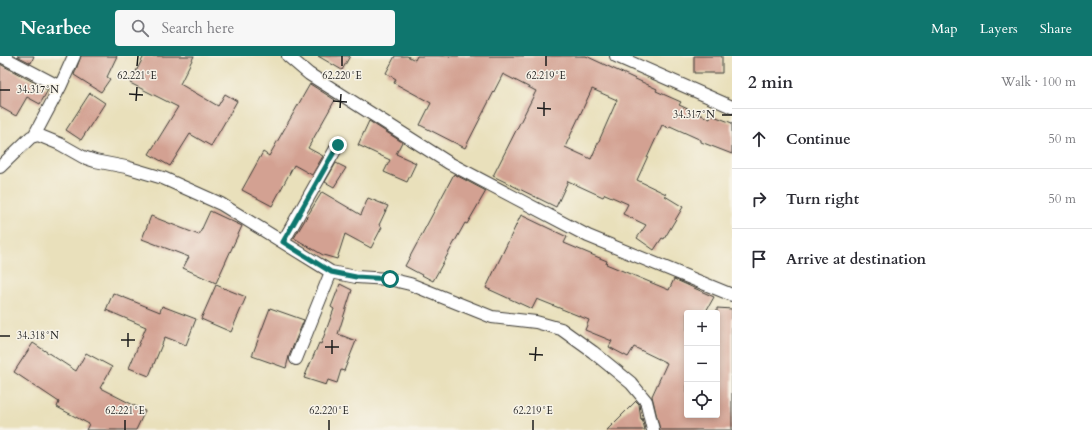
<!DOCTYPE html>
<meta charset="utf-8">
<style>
body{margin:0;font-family:Cardo,serif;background:#f7f7f7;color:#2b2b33}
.controls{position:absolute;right:12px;bottom:12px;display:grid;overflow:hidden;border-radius:4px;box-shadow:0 2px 6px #0003}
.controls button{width:36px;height:36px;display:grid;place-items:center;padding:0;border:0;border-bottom:1px solid #e1e1e2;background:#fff;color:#2b2b33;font:20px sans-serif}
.stop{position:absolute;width:12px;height:12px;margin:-9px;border:3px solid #0f766e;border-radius:50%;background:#fff}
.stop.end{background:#0f766e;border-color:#fff;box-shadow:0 1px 4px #0008}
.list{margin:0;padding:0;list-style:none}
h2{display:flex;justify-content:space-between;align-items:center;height:52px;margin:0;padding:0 16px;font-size:17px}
h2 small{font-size:13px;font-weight:400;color:#7c7c81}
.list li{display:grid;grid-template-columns:26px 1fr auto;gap:12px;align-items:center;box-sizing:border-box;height:60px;padding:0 16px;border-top:1px solid #e1e1e2}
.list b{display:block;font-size:15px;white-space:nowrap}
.list em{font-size:13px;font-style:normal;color:#7c7c81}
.icon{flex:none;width:22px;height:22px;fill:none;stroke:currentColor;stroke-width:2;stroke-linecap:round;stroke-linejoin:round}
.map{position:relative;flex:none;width:732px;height:374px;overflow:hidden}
header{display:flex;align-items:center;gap:24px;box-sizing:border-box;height:56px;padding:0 20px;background:#0f766e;color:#fff}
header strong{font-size:19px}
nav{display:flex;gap:22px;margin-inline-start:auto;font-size:14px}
.search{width:280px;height:36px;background:#f7f7f7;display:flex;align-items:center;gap:10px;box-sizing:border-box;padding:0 14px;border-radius:4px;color:#7c7c81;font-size:15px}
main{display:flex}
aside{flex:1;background:#fff}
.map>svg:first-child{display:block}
.building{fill:#d3a192;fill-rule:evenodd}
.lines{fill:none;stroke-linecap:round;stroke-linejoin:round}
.street-casing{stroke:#3b3934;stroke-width:14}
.street{stroke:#fff;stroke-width:12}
.route{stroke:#0f766e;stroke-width:5}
.ticks{fill:none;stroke:#1c1c1c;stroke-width:1.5}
.ticks-label{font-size:10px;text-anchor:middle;fill:#1c1c1c;stroke:#f7f3e8;stroke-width:3;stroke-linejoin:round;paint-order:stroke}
</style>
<header>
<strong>Nearbee</strong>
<div class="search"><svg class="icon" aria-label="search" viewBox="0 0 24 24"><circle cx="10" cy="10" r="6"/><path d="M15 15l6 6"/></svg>Search here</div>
<nav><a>Map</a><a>Layers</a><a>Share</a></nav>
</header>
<main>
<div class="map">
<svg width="732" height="374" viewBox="0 0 732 374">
<rect width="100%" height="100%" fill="#f7f3e8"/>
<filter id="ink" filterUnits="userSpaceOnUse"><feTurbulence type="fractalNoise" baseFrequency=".025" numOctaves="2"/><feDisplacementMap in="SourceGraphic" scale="8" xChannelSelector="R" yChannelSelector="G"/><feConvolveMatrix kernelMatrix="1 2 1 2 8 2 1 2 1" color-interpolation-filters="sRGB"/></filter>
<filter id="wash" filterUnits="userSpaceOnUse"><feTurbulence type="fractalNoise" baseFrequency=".012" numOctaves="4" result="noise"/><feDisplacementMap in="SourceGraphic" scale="16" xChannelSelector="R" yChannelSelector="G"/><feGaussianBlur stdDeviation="0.9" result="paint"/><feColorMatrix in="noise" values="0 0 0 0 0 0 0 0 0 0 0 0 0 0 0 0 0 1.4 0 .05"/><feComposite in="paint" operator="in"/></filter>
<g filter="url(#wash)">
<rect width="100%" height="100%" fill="#e9e0bb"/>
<g id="blocks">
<path class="building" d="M17,0H34L31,7Z
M81,0H117L107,21L110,23L101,36L74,19Z
M144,0H194L180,28L218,50L225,38L237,45L211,90L190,78L170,110L149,98L178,51L130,27Z
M318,0H350L342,14Z
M395,0H407L415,4L417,0H586L657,33L656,35L681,46L679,49L710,63L711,59L732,67V98L701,86V84L670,70L669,72L662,69L637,124L666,138L665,140L683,151L664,183L662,182L654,194L637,182L646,169L623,158L628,148L605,138L603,141L568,125L556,151L493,120L536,35L503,18L465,92L420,69L431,47L394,27L396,23L386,17ZM592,33L617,44L591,103L565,91Z
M694,0H722V17H694Z
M0,8L48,34L40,48L27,41L16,60L0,51Z
M310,28L335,44L308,92L323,100L312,119L294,109L272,150L242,134L263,96L269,100Z
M90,37L105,47L81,84L66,74Z
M369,65L402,86L396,98L416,107L407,126L384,116L390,104L358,89Z
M336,107L346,112L334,131L325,126Z
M454,118L486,135L467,168L465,167L433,225L405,210Z
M322,136L361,159L368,142L388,150L379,169L382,171L371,192L345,178L337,203L323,199L294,182Z
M210,155L242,170L216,227L183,212L189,201L142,183L151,160L199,179Z
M521,159L567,181L564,187L607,205L606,208L669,234L674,223L714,241L705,257H687V359H717V252L732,253V374H660L652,340L667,307L634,291L628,301L609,291L612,285L585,274L589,264L537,243L532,253L486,232Z
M340,228L352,234L338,278L356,285L344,315L341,314L337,327L328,324L326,329L304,322L319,287L321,288L334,253L331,251Z
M216,229L246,241L231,276L201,263Z
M113,237L160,256L162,250L196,263L186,289L165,281L149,320L129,312L146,271L106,254Z
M270,252L304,264L289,300L286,312L252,300Z
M33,287L76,315L86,297L112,311L100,332L145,355L136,374H86L89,368L57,351L59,346L14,316Z
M636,345L639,348L641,364L642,362L645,374H607Z"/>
</g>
</g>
<g filter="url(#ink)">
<use href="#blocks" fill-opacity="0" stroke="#3b3934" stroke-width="1"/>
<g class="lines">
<g class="street-casing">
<path id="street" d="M1,0L60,31
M288,0L309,18L449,107L588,180L732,239
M616,0L732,51
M34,80L60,31L74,0
M0,111L31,81L38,79L60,88L83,101L95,105L126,111L163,122L221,148L331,216L356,221L389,223L410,228L492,261L536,266L561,273L593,296L631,327L646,345L653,374
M283,186L338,89
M296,303L331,216"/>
</g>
<use href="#street" class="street"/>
</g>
</g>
<g class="lines" filter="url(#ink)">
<path class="route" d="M338,89L283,186L331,216L356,221L390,223"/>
</g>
<path class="ticks" d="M137,10L138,0M342,10V0M546,10V0M0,34H10M129,38L143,39M136,45L137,31M333,45L347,46M340,52L341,38M537,52L551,53M722,59H732M544,60V46M0,280H10M121,284H135M128,291V277M325,291H339M332,298V284M529,298L543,299M535,305L536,291M125,374V364M329,374V364M533,374V364"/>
<g class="ticks-label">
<text x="137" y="23">62.221°E</text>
<text x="342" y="23">62.220°E</text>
<text x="546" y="23">62.219°E</text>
<text x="38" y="37">34.317°N</text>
<text x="694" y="62">34.317°N</text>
<text x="38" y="283">34.318°N</text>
<text x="125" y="358">62.221°E</text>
<text x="329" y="358">62.220°E</text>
<text x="533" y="358">62.219°E</text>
</g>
</svg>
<div class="controls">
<button>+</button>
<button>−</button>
<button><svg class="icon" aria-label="locate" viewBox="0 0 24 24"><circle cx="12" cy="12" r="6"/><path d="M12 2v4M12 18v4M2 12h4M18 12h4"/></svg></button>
</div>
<div class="stop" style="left:390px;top:223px"></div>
<div class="stop end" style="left:338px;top:89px"></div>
</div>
<aside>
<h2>2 min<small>Walk · 100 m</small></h2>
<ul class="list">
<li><svg class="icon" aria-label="ahead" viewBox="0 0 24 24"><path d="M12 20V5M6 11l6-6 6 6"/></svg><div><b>Continue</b></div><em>50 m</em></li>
<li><svg class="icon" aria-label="right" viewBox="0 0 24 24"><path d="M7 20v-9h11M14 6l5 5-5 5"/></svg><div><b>Turn right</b></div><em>50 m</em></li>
<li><svg class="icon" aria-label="arrive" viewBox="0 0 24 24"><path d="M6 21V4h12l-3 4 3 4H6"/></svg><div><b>Arrive at destination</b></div></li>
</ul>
</aside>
</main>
